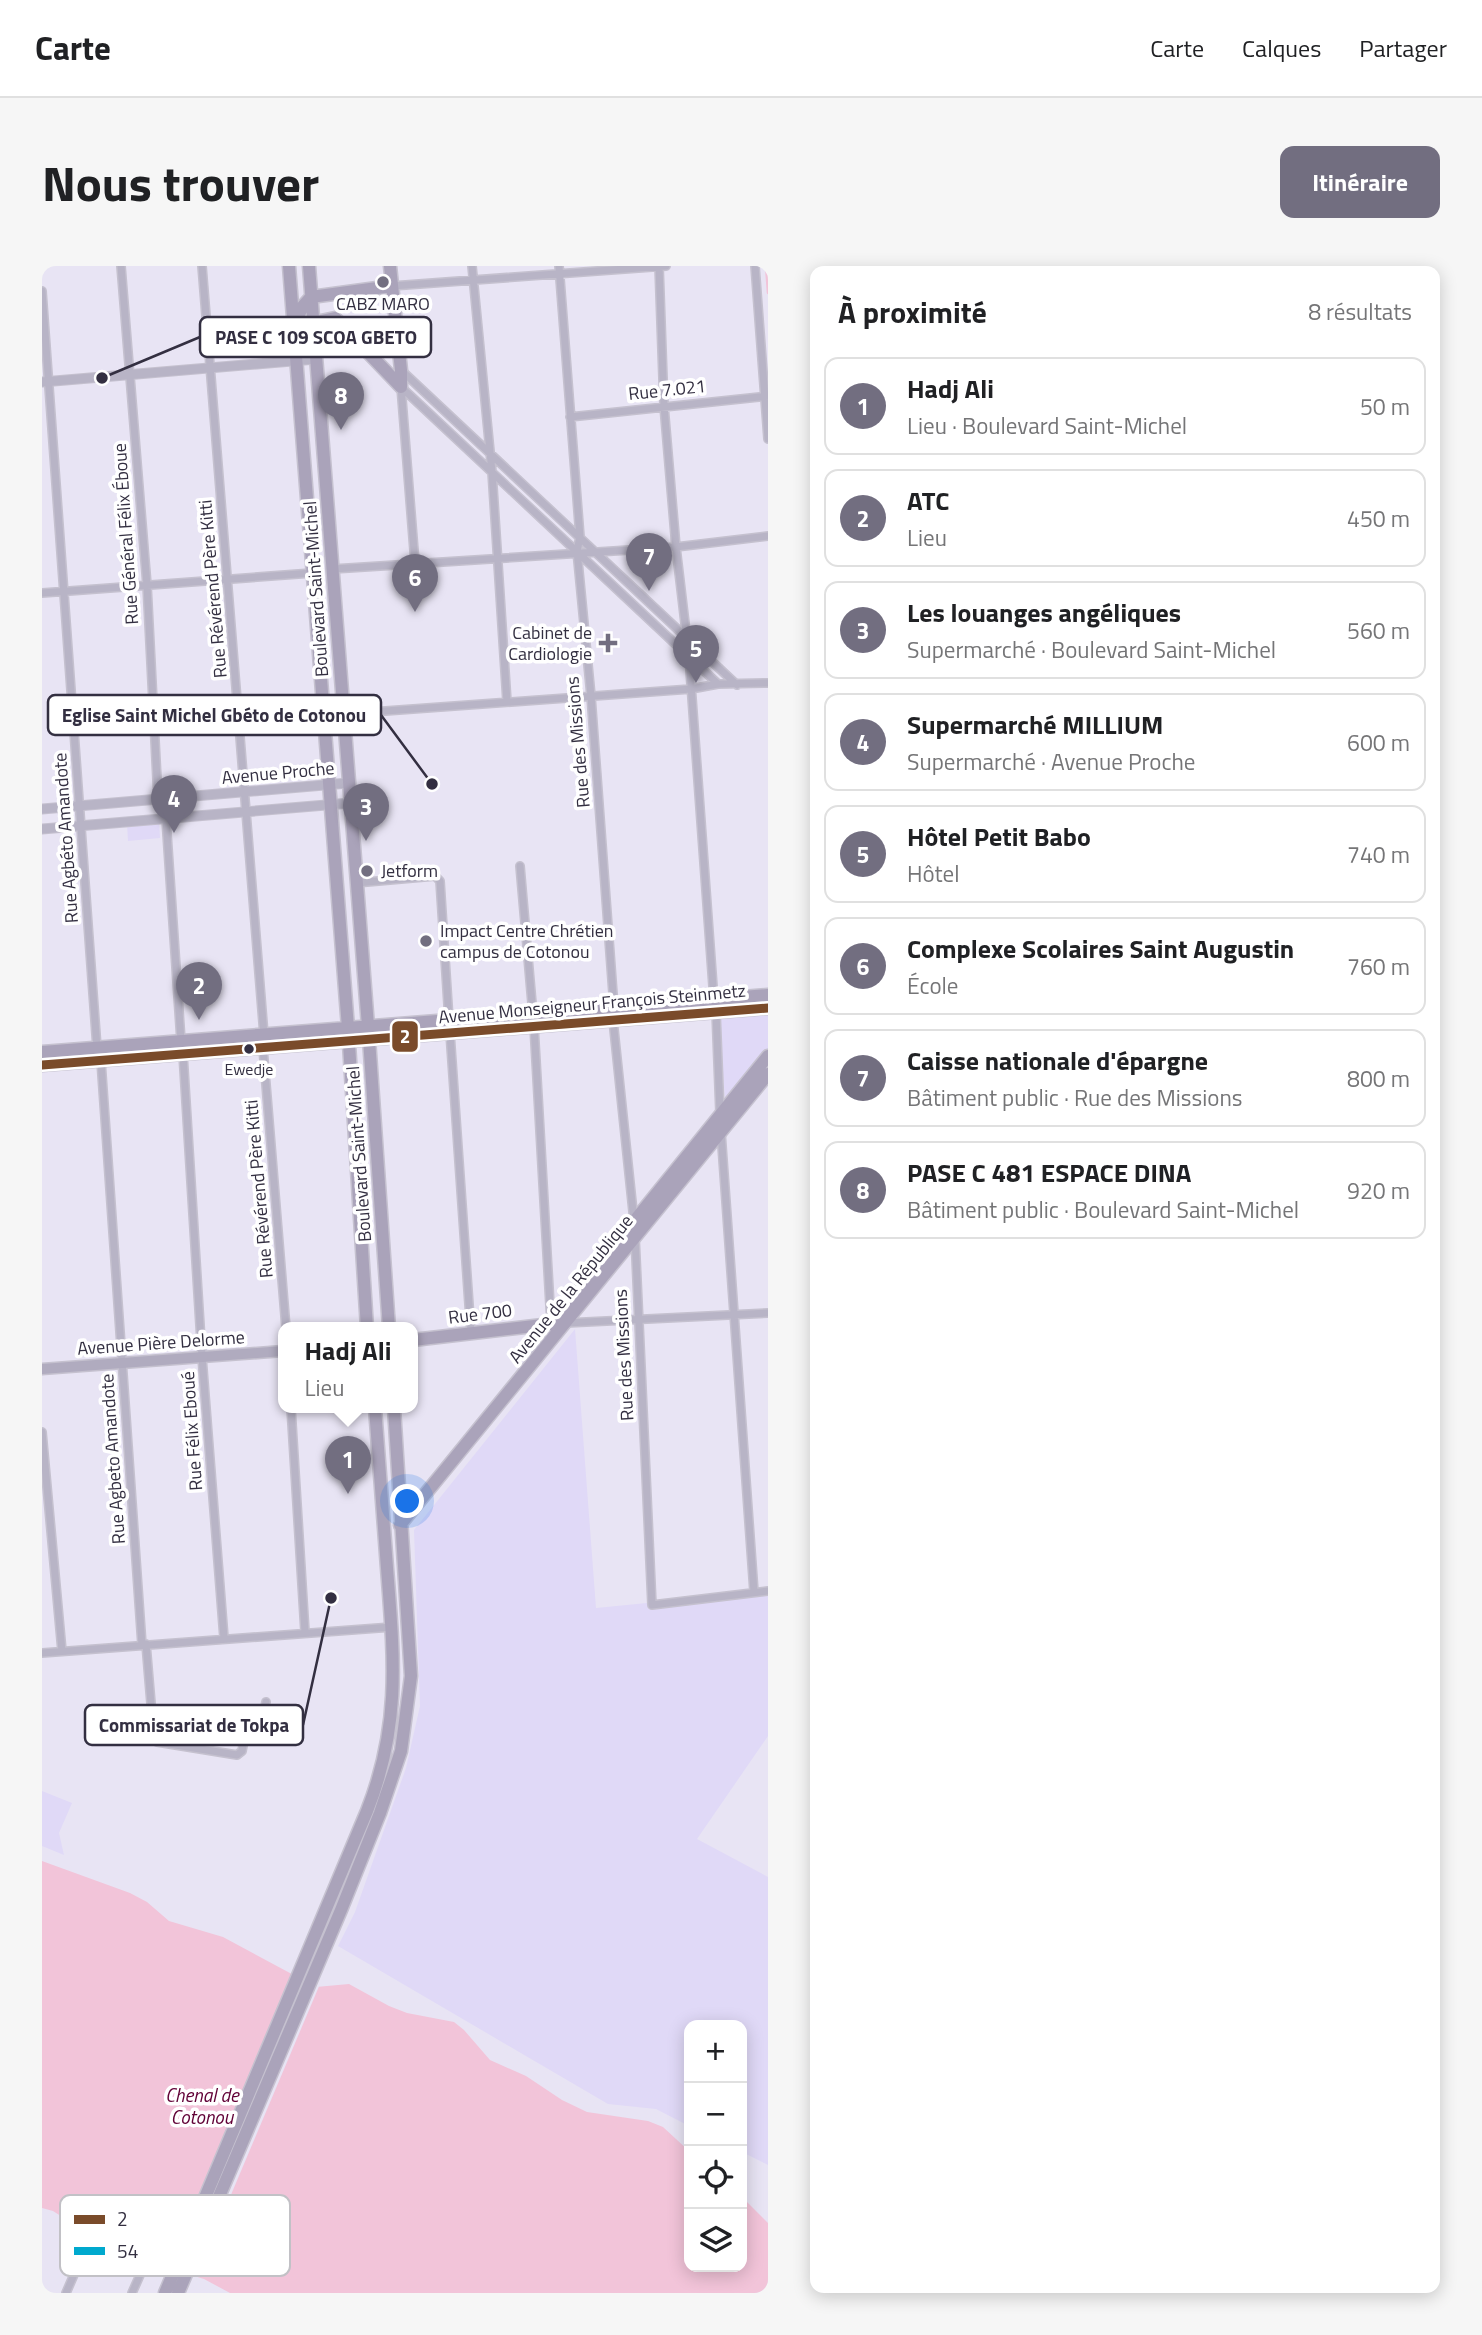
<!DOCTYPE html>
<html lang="fr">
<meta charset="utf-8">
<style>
body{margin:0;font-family:"Titillium Web",sans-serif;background:#f6f6f6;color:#202124}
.controls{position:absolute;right:21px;bottom:21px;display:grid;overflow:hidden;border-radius:14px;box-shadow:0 4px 18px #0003}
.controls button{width:63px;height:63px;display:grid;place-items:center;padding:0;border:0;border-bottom:2px solid #e0e0e0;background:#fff;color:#202124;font:35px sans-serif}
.you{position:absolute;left:366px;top:1236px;width:24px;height:24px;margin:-18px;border:5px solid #fff;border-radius:50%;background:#1a73e8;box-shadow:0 0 0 10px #1a73e833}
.badge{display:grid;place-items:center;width:46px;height:46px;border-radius:50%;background:#726e80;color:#fff;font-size:23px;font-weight:700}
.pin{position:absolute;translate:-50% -58px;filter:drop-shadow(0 2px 4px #0008)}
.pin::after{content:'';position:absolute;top:37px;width:24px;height:21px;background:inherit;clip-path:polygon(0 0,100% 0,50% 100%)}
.popup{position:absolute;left:236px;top:1056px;width:140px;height:91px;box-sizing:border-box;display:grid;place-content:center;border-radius:14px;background:#fff;filter:drop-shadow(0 2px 5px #0005);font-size:23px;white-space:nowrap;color:#757577}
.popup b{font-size:26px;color:#202124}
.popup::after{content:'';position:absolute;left:50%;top:100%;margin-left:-14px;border:14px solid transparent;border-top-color:#fff}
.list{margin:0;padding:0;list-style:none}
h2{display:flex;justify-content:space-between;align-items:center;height:91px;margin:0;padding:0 28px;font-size:30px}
h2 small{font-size:23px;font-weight:400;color:#757577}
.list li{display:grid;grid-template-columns:46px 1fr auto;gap:21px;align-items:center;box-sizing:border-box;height:98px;margin:0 14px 14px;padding:0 14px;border:2px solid #e0e0e0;border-radius:14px}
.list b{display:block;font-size:26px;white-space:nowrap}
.list p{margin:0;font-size:23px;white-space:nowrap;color:#757577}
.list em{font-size:23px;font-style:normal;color:#757577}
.icon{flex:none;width:38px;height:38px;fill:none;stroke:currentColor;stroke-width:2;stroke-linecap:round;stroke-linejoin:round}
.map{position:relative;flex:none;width:726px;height:2027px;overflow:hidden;border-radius:14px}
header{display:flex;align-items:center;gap:42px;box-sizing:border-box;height:98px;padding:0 35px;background:#fff;border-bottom:2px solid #e0e0e0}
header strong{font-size:33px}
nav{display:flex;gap:38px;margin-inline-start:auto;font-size:24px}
.intro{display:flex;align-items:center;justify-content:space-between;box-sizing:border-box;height:168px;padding:0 42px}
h1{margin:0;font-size:49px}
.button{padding:18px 32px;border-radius:14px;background:#726e80;color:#fff;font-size:24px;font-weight:700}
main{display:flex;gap:42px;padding:0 42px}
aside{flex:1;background:#fff;border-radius:14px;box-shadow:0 4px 18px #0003}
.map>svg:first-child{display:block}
.built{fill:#e0d9f7}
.water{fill:#f2c4d9}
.pier{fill:#e8e4f4}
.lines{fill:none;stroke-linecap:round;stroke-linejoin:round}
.stream{stroke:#f2c4d9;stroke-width:2.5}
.minor-casing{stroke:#c5c1cf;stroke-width:10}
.tertiary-casing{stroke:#c5c1cf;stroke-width:11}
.secondary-casing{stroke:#c5c1cf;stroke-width:13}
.primary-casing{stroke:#c5c1cf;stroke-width:15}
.minor{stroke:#b8b4c6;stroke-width:7}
.tertiary{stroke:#b8b4c6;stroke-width:9}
.secondary{stroke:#b0abbf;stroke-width:10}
.primary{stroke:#aaa3ba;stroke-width:12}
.bus-1-casing{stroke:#fff;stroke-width:14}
.bus-1{stroke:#7a4b2a;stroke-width:9}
.poi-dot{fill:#726e80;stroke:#fff;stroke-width:2.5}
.bus-dot{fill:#332f41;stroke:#fff;stroke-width:2.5}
.labels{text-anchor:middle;stroke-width:7;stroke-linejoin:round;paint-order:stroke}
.bus-label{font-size:16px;fill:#332f41;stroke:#fff}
.poi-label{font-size:18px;fill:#332f41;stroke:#fff;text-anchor:start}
.street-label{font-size:18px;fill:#332f41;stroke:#fff}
.water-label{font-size:19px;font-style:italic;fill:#610036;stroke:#fff}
.key{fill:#fff;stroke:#c2c1c6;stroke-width:2}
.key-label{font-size:19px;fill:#332f41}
.leader{fill:none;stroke:#332f41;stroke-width:2.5}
.callout-dot{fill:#332f41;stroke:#fff;stroke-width:2.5}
.callout{fill:#fff;stroke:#332f41;stroke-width:2.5}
.callout-label{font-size:19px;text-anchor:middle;font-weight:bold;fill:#332f41}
.line-badge{stroke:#fff;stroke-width:2.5}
.badge-label{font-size:19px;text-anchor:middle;font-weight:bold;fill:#fff}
</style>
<header>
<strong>Carte</strong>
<nav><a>Carte</a><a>Calques</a><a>Partager</a></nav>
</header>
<div class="intro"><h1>Nous trouver</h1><a class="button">Itinéraire</a></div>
<main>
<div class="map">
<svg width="726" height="2027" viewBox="0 0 726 2027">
<rect width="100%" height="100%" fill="#e8e4f4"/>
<path class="built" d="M117,556L118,572L86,575L85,558Z
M726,746V784L683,835L677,752Z
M533,1063L554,1342L726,1325V1470L655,1573L726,1611V1899L700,1886V1759H647V1860L614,1843L566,1838L296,1680L313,1646L364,1502L378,1440L372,1264Z
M0,1525L30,1537L17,1567L22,1589L0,1580Z"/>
<path class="water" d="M0,1595L88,1627L105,1636L127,1655L181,1671L274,1721L307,1718L347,1740L365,1747L412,1756L422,1764L448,1794L484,1810L520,1834L545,1846L606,1855L621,1861L647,1885V2001H700V1931L726,1957V2027H188L162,2013L119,2000L84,1979L36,1961L11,1945L0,1942Z"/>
<path class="pier" d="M252,1707L278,1718L153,2014L126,2006Z"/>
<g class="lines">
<path class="stream" d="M724,0L726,27"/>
<g class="minor-casing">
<path id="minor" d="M79,0L105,319L116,533
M160,0L222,769
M430,0L450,206L465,436
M517,0L538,271L535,285L549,430L572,741
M617,0L622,140L634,281L647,391L672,734
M713,0L726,173
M350,20L624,0
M0,25L55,782
M359,104L695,419
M359,121L676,418
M359,121L373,297
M528,151L726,130
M291,303L634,281L726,270
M0,327L270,307
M302,448L649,423L676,418L726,417
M124,553L139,775
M478,600L492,760L509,1057
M314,617L393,610L398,615L407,754
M674,746L678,847
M571,754L592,955
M408,767L429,1067
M221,782L244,1062
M141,788L160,1091L182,1372
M59,795L100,1379
M679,866L712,1326
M593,971L610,1339L726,1325
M524,1057L726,1047
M249,1142L263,1366
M0,1166L20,1385
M104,1378L112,1473L115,1476L195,1489L200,1485L204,1464L219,1461L224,1436
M0,1387L350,1361
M24,2027L44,1981
M90,2027L98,2009"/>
</g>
<g class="tertiary-casing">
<path id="tertiary" d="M0,116L274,93
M0,543L306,517
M0,563L308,537"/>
</g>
<g class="secondary-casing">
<path id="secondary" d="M0,1103L241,1085"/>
</g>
<g class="primary-casing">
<path id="primary" d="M247,0L306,762L325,1062
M267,0L327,773L347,1062
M348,0L359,104V121
M253,57L261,40L269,31L350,20
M271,63L279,55L293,52L359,121
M0,786L726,729
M0,799L726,742
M371,1074L509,1058L726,790
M358,1259L726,808
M123,2027L325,1545C359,1459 352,1392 345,1302C341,1249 337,1196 333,1142
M136,2027L299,1644L338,1547L359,1485L369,1410L352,1142"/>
</g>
<use href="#minor" class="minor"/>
<use href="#tertiary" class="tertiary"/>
<use href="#secondary" class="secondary"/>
<use href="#primary" class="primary"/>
<g class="bus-1-casing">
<path id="bus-1" d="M0,799L726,742"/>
</g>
<use href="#bus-1" class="bus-1"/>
</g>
<g class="poi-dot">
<circle cx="341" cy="16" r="7"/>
<path d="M562.5 366.5h7v7h7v7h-7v7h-7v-7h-7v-7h7z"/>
<circle cx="325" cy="605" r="7"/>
<circle cx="384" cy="675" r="7"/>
</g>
<circle class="bus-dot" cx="207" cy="783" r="6"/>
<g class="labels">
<g class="bus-label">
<text x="207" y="809">Ewedje</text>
</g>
<g class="poi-label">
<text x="341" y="44" text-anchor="middle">CABZ MARO</text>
<text x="550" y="373" text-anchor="end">Cabinet de<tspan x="550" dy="21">Cardiologie</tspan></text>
<text x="339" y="611">Jetform</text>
<text x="398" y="671">Impact Centre Chrétien<tspan x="398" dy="21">campus de Cotonou</tspan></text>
</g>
<g class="street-label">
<text transform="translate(625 124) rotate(-6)" y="6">Rue 7.021</text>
<text transform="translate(84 268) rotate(-94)" y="6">Rue Général Félix Éboue</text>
<text transform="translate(171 323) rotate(-95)" y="6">Rue Révérend Père Kitti</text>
<text transform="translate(274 323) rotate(-94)" y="6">Boulevard Saint-Michel</text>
<text transform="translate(536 476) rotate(-95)" y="6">Rue des Missions</text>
<text transform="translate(236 507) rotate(-5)" y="6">Avenue Proche</text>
<text transform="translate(24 572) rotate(-94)" y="6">Rue Agbéto Amandote</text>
<text transform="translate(550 738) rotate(-5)" y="6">Avenue Monseigneur François Steinmetz</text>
<text transform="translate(317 888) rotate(-94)" y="6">Boulevard Saint-Michel</text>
<text transform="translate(217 923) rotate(-95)" y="6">Rue Révérend Père Kitti</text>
<text transform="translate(529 1023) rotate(-51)" y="6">Avenue de la République</text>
<text transform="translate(438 1048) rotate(-7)" y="6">Rue 700</text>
<text transform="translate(119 1077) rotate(-4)" y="6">Avenue Pière Delorme</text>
<text transform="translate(582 1089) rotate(-93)" y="6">Rue des Missions</text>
<text transform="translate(150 1165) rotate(-94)" y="6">Rue Félix Eboué</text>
<text transform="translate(71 1193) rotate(-94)" y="6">Rue Agbeto Amandote</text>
</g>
<g class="water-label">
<text x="160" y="1836">Chenal de<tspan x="160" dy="22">Cotonou</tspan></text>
</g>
</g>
<rect x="18" y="1929" width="230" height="81" rx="10" class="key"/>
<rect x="32" y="1949" width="31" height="9" fill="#7a4b2a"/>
<rect x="32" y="1981" width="31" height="8" fill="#00a9ce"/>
<g class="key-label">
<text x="75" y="1960">2</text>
<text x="75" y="1992">54</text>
</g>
<path class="leader" d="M60 112L158 71M390 518L339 449M289 1332L261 1459"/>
<g class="callout-dot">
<circle cx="60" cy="112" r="7"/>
<circle cx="390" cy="518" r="7"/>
<circle cx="289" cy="1332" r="7"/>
</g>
<g class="callout">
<rect x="158" y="51" width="231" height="40" rx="7"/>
<rect x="6" y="429" width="333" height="40" rx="7"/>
<rect x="43" y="1439" width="218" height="40" rx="7"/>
</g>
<g class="callout-label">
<text x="274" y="78">PASE C 109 SCOA GBETO</text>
<text x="172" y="456">Eglise Saint Michel Gbéto de Cotonou</text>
<text x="152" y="1466">Commissariat de Tokpa</text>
</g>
<rect class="line-badge" x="349" y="754" width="28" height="33" rx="7" fill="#7a4b2a"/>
<g class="badge-label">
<text x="363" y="777">2</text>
</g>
</svg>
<div class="controls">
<button>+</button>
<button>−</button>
<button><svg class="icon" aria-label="locate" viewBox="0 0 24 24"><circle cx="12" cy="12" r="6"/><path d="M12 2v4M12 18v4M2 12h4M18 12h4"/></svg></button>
<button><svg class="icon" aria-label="layers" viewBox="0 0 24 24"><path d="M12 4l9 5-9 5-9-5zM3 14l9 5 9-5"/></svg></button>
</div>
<div class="you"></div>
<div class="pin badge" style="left:306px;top:1228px">1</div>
<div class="popup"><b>Hadj Ali</b>Lieu</div>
<div class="pin badge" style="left:157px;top:754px">2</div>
<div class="pin badge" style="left:324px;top:575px">3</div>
<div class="pin badge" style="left:132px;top:567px">4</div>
<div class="pin badge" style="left:654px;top:417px">5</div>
<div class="pin badge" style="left:373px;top:346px">6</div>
<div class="pin badge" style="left:607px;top:325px">7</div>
<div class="pin badge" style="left:299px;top:164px">8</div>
</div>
<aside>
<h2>À proximité<small>8 résultats</small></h2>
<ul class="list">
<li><span class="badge">1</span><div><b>Hadj Ali</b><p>Lieu · Boulevard Saint-Michel</p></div><em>50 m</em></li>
<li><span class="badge">2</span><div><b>ATC</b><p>Lieu</p></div><em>450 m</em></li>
<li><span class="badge">3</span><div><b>Les louanges angéliques</b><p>Supermarché · Boulevard Saint-Michel</p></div><em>560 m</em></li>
<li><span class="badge">4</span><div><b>Supermarché MILLIUM</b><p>Supermarché · Avenue Proche</p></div><em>600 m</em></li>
<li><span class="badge">5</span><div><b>Hôtel Petit Babo</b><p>Hôtel</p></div><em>740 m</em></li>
<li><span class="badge">6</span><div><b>Complexe Scolaires Saint Augustin</b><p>École</p></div><em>760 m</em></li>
<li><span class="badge">7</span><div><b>Caisse nationale d'épargne</b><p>Bâtiment public · Rue des Missions</p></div><em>800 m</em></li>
<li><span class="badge">8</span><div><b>PASE C 481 ESPACE DINA</b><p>Bâtiment public · Boulevard Saint-Michel</p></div><em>920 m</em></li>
</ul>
</aside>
</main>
